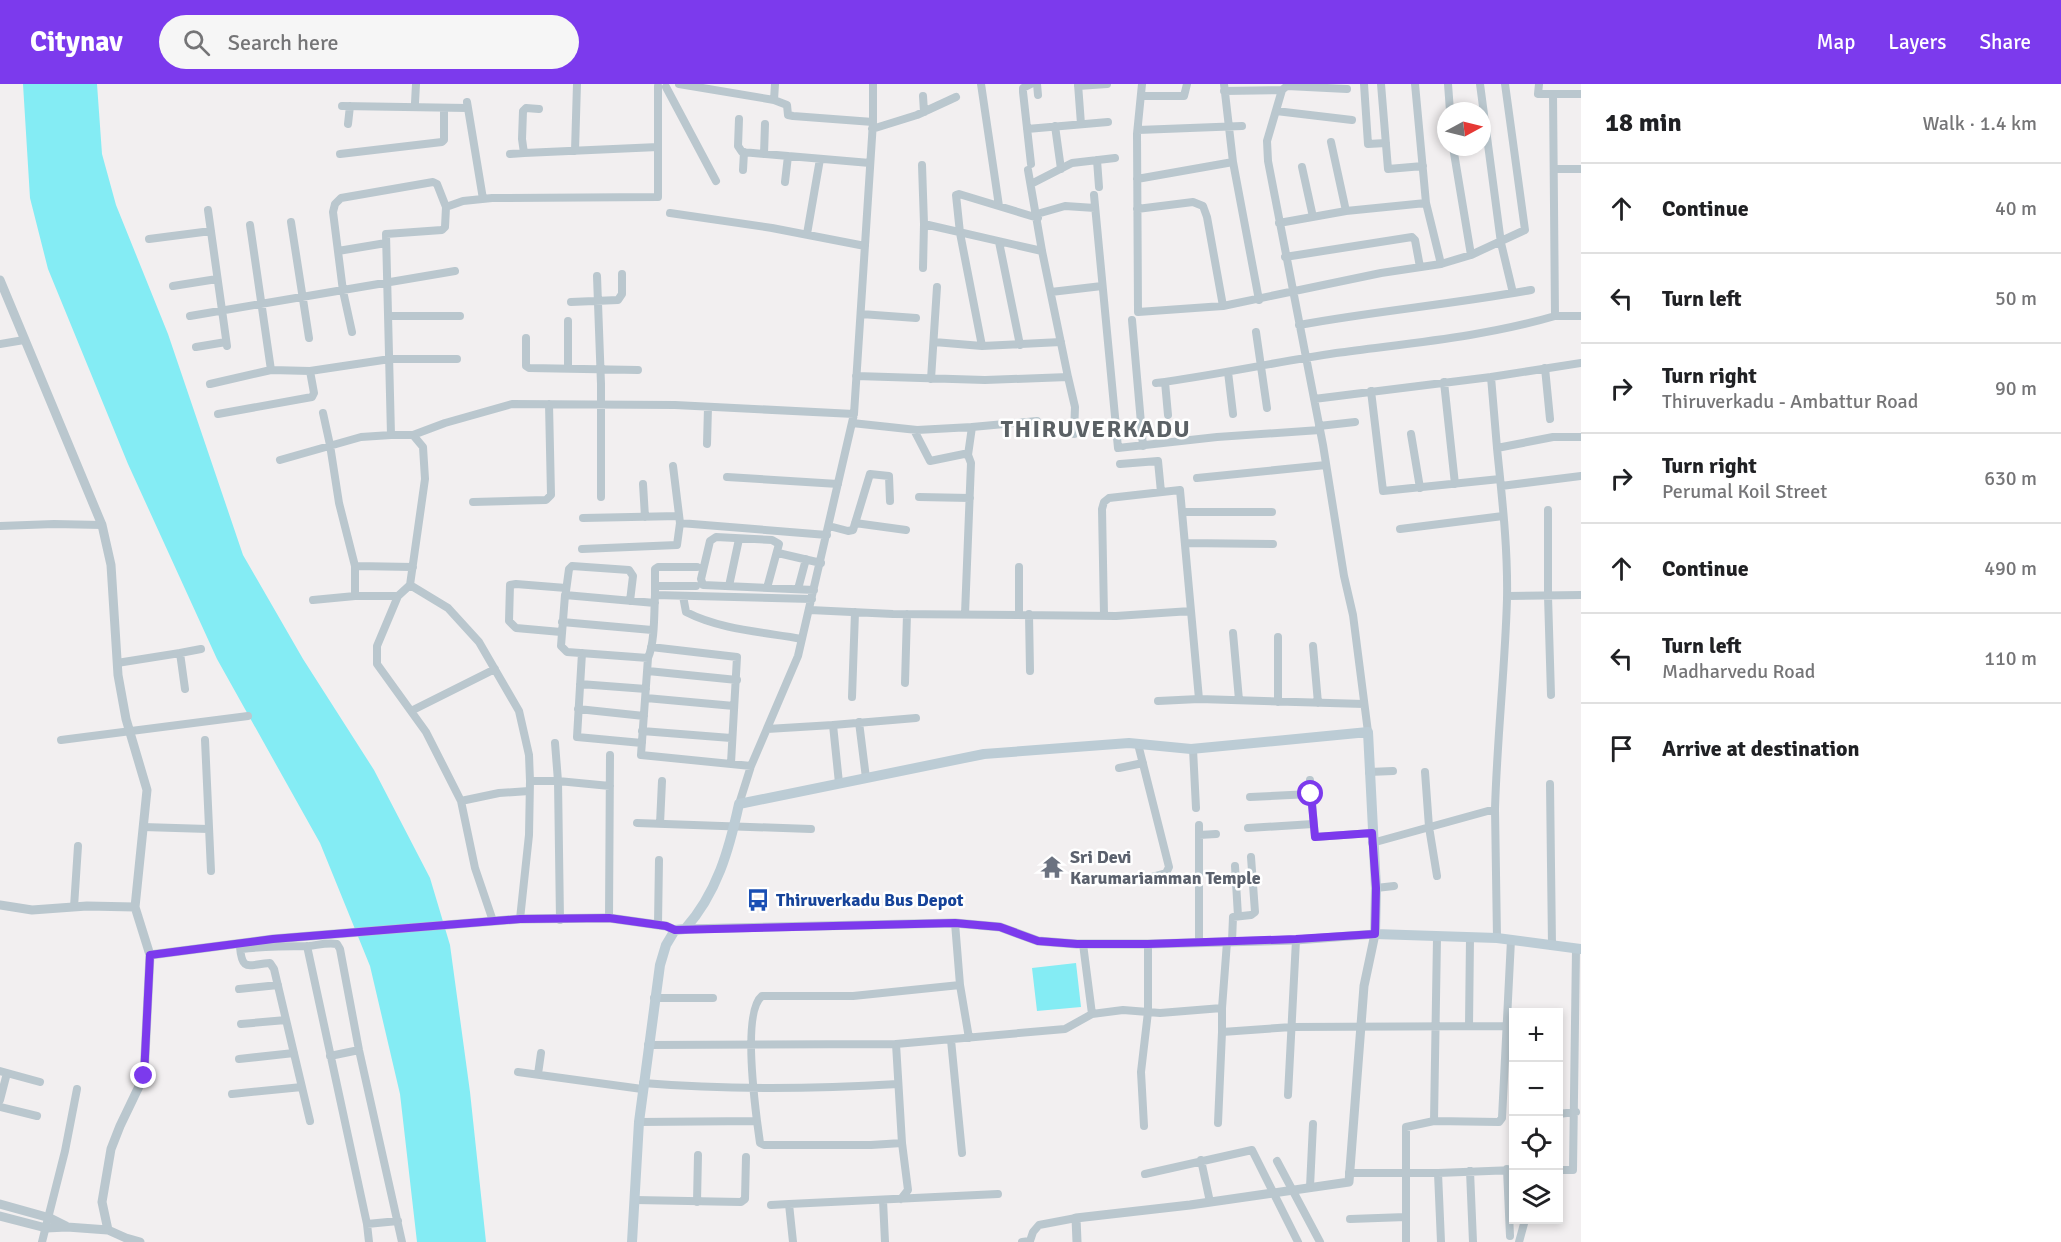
<!DOCTYPE html>
<meta charset="utf-8">
<style>
body{margin:0;font-family:Signika,sans-serif;background:#f6f6f6;color:#202124}
.controls{position:absolute;right:18px;bottom:18px;display:grid;overflow:hidden;border-radius:0px;box-shadow:0 3px 9px #0003}
.controls button{width:54px;height:54px;display:grid;place-items:center;padding:0;border:0;border-bottom:2px solid #e0e0e0;background:#fff;color:#202124;font:30px sans-serif}
.compass{position:absolute;left:1437px;top:18px;width:54px;height:54px;border-radius:50%;background:#fff;box-shadow:0 3px 9px #0003;rotate:83deg}
.stop{position:absolute;width:18px;height:18px;margin:-14px;border:4px solid #7c3aed;border-radius:50%;background:#fff}
.stop.end{background:#7c3aed;border-color:#fff;box-shadow:0 2px 6px #0008}
.list{margin:0;padding:0;list-style:none}
h2{display:flex;justify-content:space-between;align-items:center;height:78px;margin:0;padding:0 24px;font-size:26px}
h2 small{font-size:20px;font-weight:400;color:#757577}
.list li{display:grid;grid-template-columns:39px 1fr auto;gap:18px;align-items:center;box-sizing:border-box;height:90px;padding:0 24px;border-top:2px solid #e0e0e0}
.list b{display:block;font-size:22px;white-space:nowrap}
.list p{margin:0;font-size:20px;white-space:nowrap;color:#757577}
.list em{font-size:20px;font-style:normal;color:#757577}
.icon{flex:none;width:33px;height:33px;fill:none;stroke:currentColor;stroke-width:2;stroke-linecap:round;stroke-linejoin:round}
.map{position:relative;flex:none;width:1581px;height:1158px;overflow:hidden}
header{display:flex;align-items:center;gap:36px;box-sizing:border-box;height:84px;padding:0 30px;background:#7c3aed;color:#fff}
header strong{font-size:28px}
nav{display:flex;gap:33px;margin-inline-start:auto;font-size:21px}
.search{width:420px;height:54px;background:#f6f6f6;display:flex;align-items:center;gap:15px;box-sizing:border-box;padding:0 21px;border-radius:33px;color:#757577;font-size:22px}
main{display:flex}
aside{flex:1;background:#fff}
.map>svg:first-child{display:block}
.water{fill:#84ecf4}
.lines{fill:none;stroke-linecap:round;stroke-linejoin:round}
.minor{stroke:#bac7ce;stroke-width:8}
.tertiary{stroke:#bac7ce;stroke-width:9}
.secondary{stroke:#bcccd5;stroke-width:10}
.route{stroke:#7c3aed;stroke-width:8}
.labels{text-anchor:middle;stroke-width:5;stroke-linejoin:round;paint-order:stroke}
.worship-label{font-size:18px;font-weight:bold;fill:#5b616d;stroke:#fff;text-anchor:start}
.transit-label{font-size:18px;font-weight:bold;fill:#164399;stroke:#fff;text-anchor:start}
.district-label{font-size:24px;font-weight:bold;letter-spacing:1.5px;fill:#5b6165;stroke:#fff}
</style>
<header>
<strong>Citynav</strong>
<div class="search"><svg class="icon" aria-label="search" viewBox="0 0 24 24"><circle cx="10" cy="10" r="6"/><path d="M15 15l6 6"/></svg>Search here</div>
<nav><a>Map</a><a>Layers</a><a>Share</a></nav>
</header>
<main>
<div class="map">
<svg width="1581" height="1158" viewBox="0 0 1581 1158">
<rect width="100%" height="100%" fill="#f2eff0"/>
<path class="water" d="M23,0H97L102,70L116,121L168,250L243,471L303,575L374,686L430,794L450,861L470,1008L486,1158H417L400,1010L370,882L320,759L217,575L128,380L48,185L30,114Z
M1076,879L1081,923L1037,927L1032,884Z"/>
<g class="lines">
<path class="minor" d="M679,0L774,16L787,21L788,31L793,32L873,38
M981,0L999,122
M1031,0L1023,4V8L1031,80
M1037,0L1038,11
M1078,0L1081,40
M1142,0L1137,50L1138,228L1223,222L1381,189L1441,180L1471,171L1525,146L1505,0
M1224,0L1233,78
M1364,0L1368,60L1386,59
M1381,0L1388,85L1423,82
M1415,0L1426,119L1441,180
M1448,0L1450,27
M1480,0L1501,159L1513,209
M1539,0L1538,10H1553
M658,2V113L492,114L463,117L446,123L445,143L442,146L386,150L391,351H413L445,339L512,320L675,321L854,330
M1078,2L1107,0
M666,3L716,97
M1282,6L1267,57L1268,77L1323,361L1344,492L1353,531L1368,648
M1224,7L1282,6L1287,2L1347,5
M1581,10H1553L1555,232H1581
M923,12L924,28
M1141,12H1184L1187,0
M774,16L775,0
M467,18L483,115
M415,19L416,0
M342,22L467,24
M539,25L526,24L523,27L522,55L524,69L658,63
M1276,27L1352,36
M739,35L738,62L742,68L870,79
M348,40L350,22
M1055,42L1061,85
M872,45L917,31L956,13
M1027,45L1108,38
M1138,46L1242,42
M1453,63L1471,171
M575,67L577,0
M340,70L442,58L444,56V24
M510,70L524,69
M764,70L765,40
M1097,76L1099,103
M922,81L924,140L1042,167
M1302,83L1313,133
M1554,85H1581
M743,86L744,68
M1137,95L1233,78L1259,216
M785,98L788,72
M1031,100L1072,79L1115,74
M1094,111L1118,364L1217,353L1320,346
M1137,125L1193,118L1203,122L1207,133L1223,222
M208,126L227,262
M1346,127L1426,119
M670,129L772,144L865,162
M1037,130L1065,122L1095,124
M291,138L309,254
M1279,139L1346,127L1331,58
M250,141L271,286
M807,150L820,75
M149,155L211,147
M999,158L1020,261
M338,167L386,159
M1285,173L1412,153L1415,156L1420,183
M923,184L924,140
M597,192L601,300V413
M173,202L217,195
M1051,208L1102,202
M571,218L618,216L622,210V190
M861,230L916,234
M190,232L455,187
M388,232H460
M1132,236L1143,362
M1299,241C1376,227 1454,220 1531,206
M352,248L343,207L333,128L335,120L341,114L433,98L437,100L446,123
M1256,248L1267,324
M526,254V282L529,284L638,286
M934,258L982,262L1061,258
M0,260L24,256
M982,262L960,149L956,111L959,110L1038,134
M196,263L226,258
M568,284V237
M1545,284L1550,335
M1228,288L1233,330
M856,292L985,296L1068,293L1042,167L1028,86
M1068,293L1075,323L1074,350
M1491,293L1581,279
M931,295L937,203
M1165,298L1168,331
M1444,298L1455,400
M1156,299C1216,291 1276,278 1336,269C1409,259 1484,253 1555,232
M210,300L271,286L310,287L390,275H457
M1371,307L1383,407L1500,395
M1314,315L1491,293L1497,364
M323,329L330,361L339,419L355,482V512
M218,330L312,313L314,309L310,287
M852,339L917,346L972,343L968,371
M1319,342L1355,338
M972,343L1037,337
M914,346L930,377L964,370L968,371L971,379L965,530
M1411,350L1420,404
M413,351L423,363L425,395L410,501L448,524L479,558L519,627L529,671L530,697L529,751L520,835
M707,360L708,323
M280,376L361,353L391,351
M1120,380L1158,377L1161,408
M727,393L838,400
M1197,394L1326,381
M643,400L645,433
M1501,402L1581,392
M919,413L970,414
M473,418L546,416L551,411L549,320
M1548,426V512L1551,611
M1182,428H1272
M583,434L679,432
M680,439L827,451
M855,439L906,446
M0,442L54,440L102,441
M829,442L848,447L853,446L870,390L889,392L890,417
M1400,445L1503,432
M1185,459L1273,460
M582,465L677,461L680,439L673,382
M778,469L821,479
M355,482L413,483
M410,501L398,512L377,562V580L426,648L461,717L475,784L493,837
M655,502H696
M729,502L739,455
M767,504L779,460L772,456L716,453L710,457L701,495L703,501L814,506
M798,505L806,475
M566,507L569,485L572,482L629,486L633,492L630,517
M655,511V485L658,483H697
M683,512L686,528C721,546 764,548 802,555
M1507,512L1581,511
M313,516L355,512H398
M655,519L565,511L561,562L567,568L648,574C655,558 654,529 655,511L812,515
M810,526L893,530L1116,532L1191,527
M1019,530V483
M1029,530L1030,587
M1104,531L1102,425L1104,418L1109,414L1180,406L1199,615L1364,620
M562,538L652,546
M561,548L516,544L509,537L510,501L516,500L566,504
M1233,549L1239,616
M1278,553V618
M1313,562L1318,619
M651,563L737,573L731,679
M180,569L201,565
M582,569L577,653L642,659
M648,574L641,671L751,682
M117,579L180,569L185,605
M648,587L737,596
M905,599L907,530
M580,600L646,605
M852,613L855,528
M646,614L734,622
M1158,617L1199,615
M578,625L644,632
M411,627L495,585
M859,638L866,694
M767,645L833,641
M642,647L731,654
M61,656L248,632
M205,656L211,787
M1138,660L1169,783L1166,789L1148,794
M1193,665L1196,724
M1119,684L1143,679
M1369,688L1393,687
M1425,688L1429,743L1437,792
M1310,696L1315,753L1372,749
M530,697H558L555,659
M839,699L833,641L916,634
M1550,700L1552,862
M1250,713L1311,710
M461,717L499,709L529,707
M739,720L751,682L798,572L854,330L873,38V0
M1495,725L1497,854
M637,739L811,745
M660,740L662,697
M1199,741V858
M143,743L208,745
M1248,744L1313,740
M1199,751L1216,750
M1372,759L1495,725C1497,655 1505,585 1507,515C1508,464 1502,414 1497,364L1553,353H1581
M1235,782L1238,832
M1376,804L1394,802
M74,823L78,762
M609,834L610,671
M560,836L558,697L610,702
M955,839L960,901L969,954
M658,840L659,776
M1232,857L1233,833L1251,831L1255,828L1251,773
M240,859L242,865C266,862 286,862 309,862C318,861 328,858 337,860L340,865L359,966L402,1158
M307,862L367,1140L369,1158
M240,863C242,889 249,880 270,879L274,885L310,1037
M239,905L278,901
M654,914H713
M1222,924V948
M1092,930L1123,926L1148,928V860
M241,940L286,936
M1469,942L1470,854
M951,956L962,1069
M896,960L1065,945L1092,930L1083,860
M648,961L896,960L902,1059L908,1106L901,1115
M330,972L359,966
M239,975L294,969
M0,987L40,998
M518,988L642,1005
M538,990L541,969
M643,999C728,1006 813,1005 898,1000
M232,1010L302,1003
M1288,1011L1296,856
M0,1016L7,989
M0,1023L37,1032
M1558,1030L1576,1028
M757,1037C754,1013 743,927 762,912H853L960,901
M1434,1037L1437,854
M639,1038L757,1037L760,1059L764,1061H871L902,1059
M1218,1039L1222,948L1292,943L1506,942
M1144,1042L1141,988L1148,928L1160,929L1222,924L1227,858
M1201,1076L1210,1118
M1277,1077L1320,1158
M1507,1085L1510,1152
M1558,1086H1573L1576,865
M1470,1087L1473,1158
M1349,1089H1438L1514,1086
M1438,1089L1441,1158
M1145,1090L1252,1066L1298,1158
M1310,1103L1313,1040
M635,1116L741,1118L745,1115L746,1073
M883,1116L885,1158
M697,1118L698,1071
M789,1120L998,1110
M771,1121L789,1120L793,1158
M1350,1135L1406,1133
M367,1140L398,1137
M42,1158L65,1067L77,1005
M1022,1158L1030,1157L1033,1148L1039,1141L1076,1134
M1406,1158V1043L1434,1037L1499,1038L1502,1034L1511,856
M1519,1158L1525,1136"/>
<path class="tertiary" d="M0,196L102,441L111,481L118,591L126,635L147,706L135,823L150,871L144,992L120,1042L111,1065L102,1118L108,1146L126,1154L140,1158
M0,821L32,826L87,822L135,823
M685,845L955,839L1000,843L1038,857L1077,860H1148L1296,856L1375,850L1364,902L1349,1098L1190,1121L1076,1134L1077,1158
M150,871L273,855L520,835L609,834L666,842L675,846
M0,1120L50,1134L66,1142
M0,1132L46,1144L67,1143L108,1146"/>
<path class="secondary" d="M632,1158L639,1038L660,881L666,861L675,846L685,845C717,809 729,766 739,720L984,670L1129,659L1191,665L1368,648L1376,804L1375,850L1497,854L1581,865"/>
</g>
<g class="lines">
<path class="route" d="M144,992L150,871L273,855L520,835L609,834L666,842L675,846L955,839L1000,843L1038,857L1077,860H1148L1296,855L1375,850L1376,804L1372,749L1315,753L1311,710"/>
</g>
<defs>
<g id="temple-bare" transform="scale(1.8)"><path d="M0-6L5-2H3V0L6.5 2.5H4V6H1.5V3h-3V6H-4V2.5H-6.5L-3 0V-2H-5Z" fill="#6b7280" stroke="#fff" stroke-width="2.5" paint-order="stroke"/></g>
<g id="bus-bare" transform="scale(1.8)"><path d="M-5-6H5V4H4V6H2V4H-2V6H-4V4H-5ZM-3.5-4V0h7V-4ZM-3.5 1.2v1.5H-2V1.2ZM2 1.2v1.5H3.5V1.2Z" fill="#1a4fb4" stroke="#fff" stroke-width="2.5" paint-order="stroke"/></g>
</defs>
<g fill-rule="evenodd">
<use href="#temple-bare" x="1052" y="783"/>
<use href="#bus-bare" x="758" y="816"/>
</g>
<g class="labels">
<g class="worship-label">
<text x="1070" y="779">Sri Devi<tspan x="1070" dy="21">Karumariamman Temple</tspan></text>
</g>
<g class="transit-label">
<text x="776" y="822">Thiruverkadu Bus Depot</text>
</g>
<g class="district-label">
<text x="1096" y="353">THIRUVERKADU</text>
</g>
</g>
</svg>
<div class="controls">
<button>+</button>
<button>−</button>
<button><svg class="icon" aria-label="locate" viewBox="0 0 24 24"><circle cx="12" cy="12" r="6"/><path d="M12 2v4M12 18v4M2 12h4M18 12h4"/></svg></button>
<button><svg class="icon" aria-label="layers" viewBox="0 0 24 24"><path d="M12 4l9 5-9 5-9-5zM3 14l9 5 9-5"/></svg></button>
</div>
<svg class="compass" viewBox="-18 -18 36 36"><path d="M0-13l5 13h-10z" fill="#e53935"/><path d="M0 13l5-13h-10z" fill="#757577"/></svg>
<div class="stop" style="left:1311px;top:710px"></div>
<div class="stop end" style="left:144px;top:992px"></div>
</div>
<aside>
<h2>18 min<small>Walk · 1.4 km</small></h2>
<ul class="list">
<li><svg class="icon" aria-label="ahead" viewBox="0 0 24 24"><path d="M12 20V5M6 11l6-6 6 6"/></svg><div><b>Continue</b></div><em>40 m</em></li>
<li><svg class="icon" aria-label="left" viewBox="0 0 24 24"><path d="M17 20v-9H6M10 6l-5 5 5 5"/></svg><div><b>Turn left</b></div><em>50 m</em></li>
<li><svg class="icon" aria-label="right" viewBox="0 0 24 24"><path d="M7 20v-9h11M14 6l5 5-5 5"/></svg><div><b>Turn right</b><p>Thiruverkadu - Ambattur Road</p></div><em>90 m</em></li>
<li><svg class="icon" aria-label="right" viewBox="0 0 24 24"><path d="M7 20v-9h11M14 6l5 5-5 5"/></svg><div><b>Turn right</b><p>Perumal Koil Street</p></div><em>630 m</em></li>
<li><svg class="icon" aria-label="ahead" viewBox="0 0 24 24"><path d="M12 20V5M6 11l6-6 6 6"/></svg><div><b>Continue</b></div><em>490 m</em></li>
<li><svg class="icon" aria-label="left" viewBox="0 0 24 24"><path d="M17 20v-9H6M10 6l-5 5 5 5"/></svg><div><b>Turn left</b><p>Madharvedu Road</p></div><em>110 m</em></li>
<li><svg class="icon" aria-label="arrive" viewBox="0 0 24 24"><path d="M6 21V4h12l-3 4 3 4H6"/></svg><div><b>Arrive at destination</b></div></li>
</ul>
</aside>
</main>
